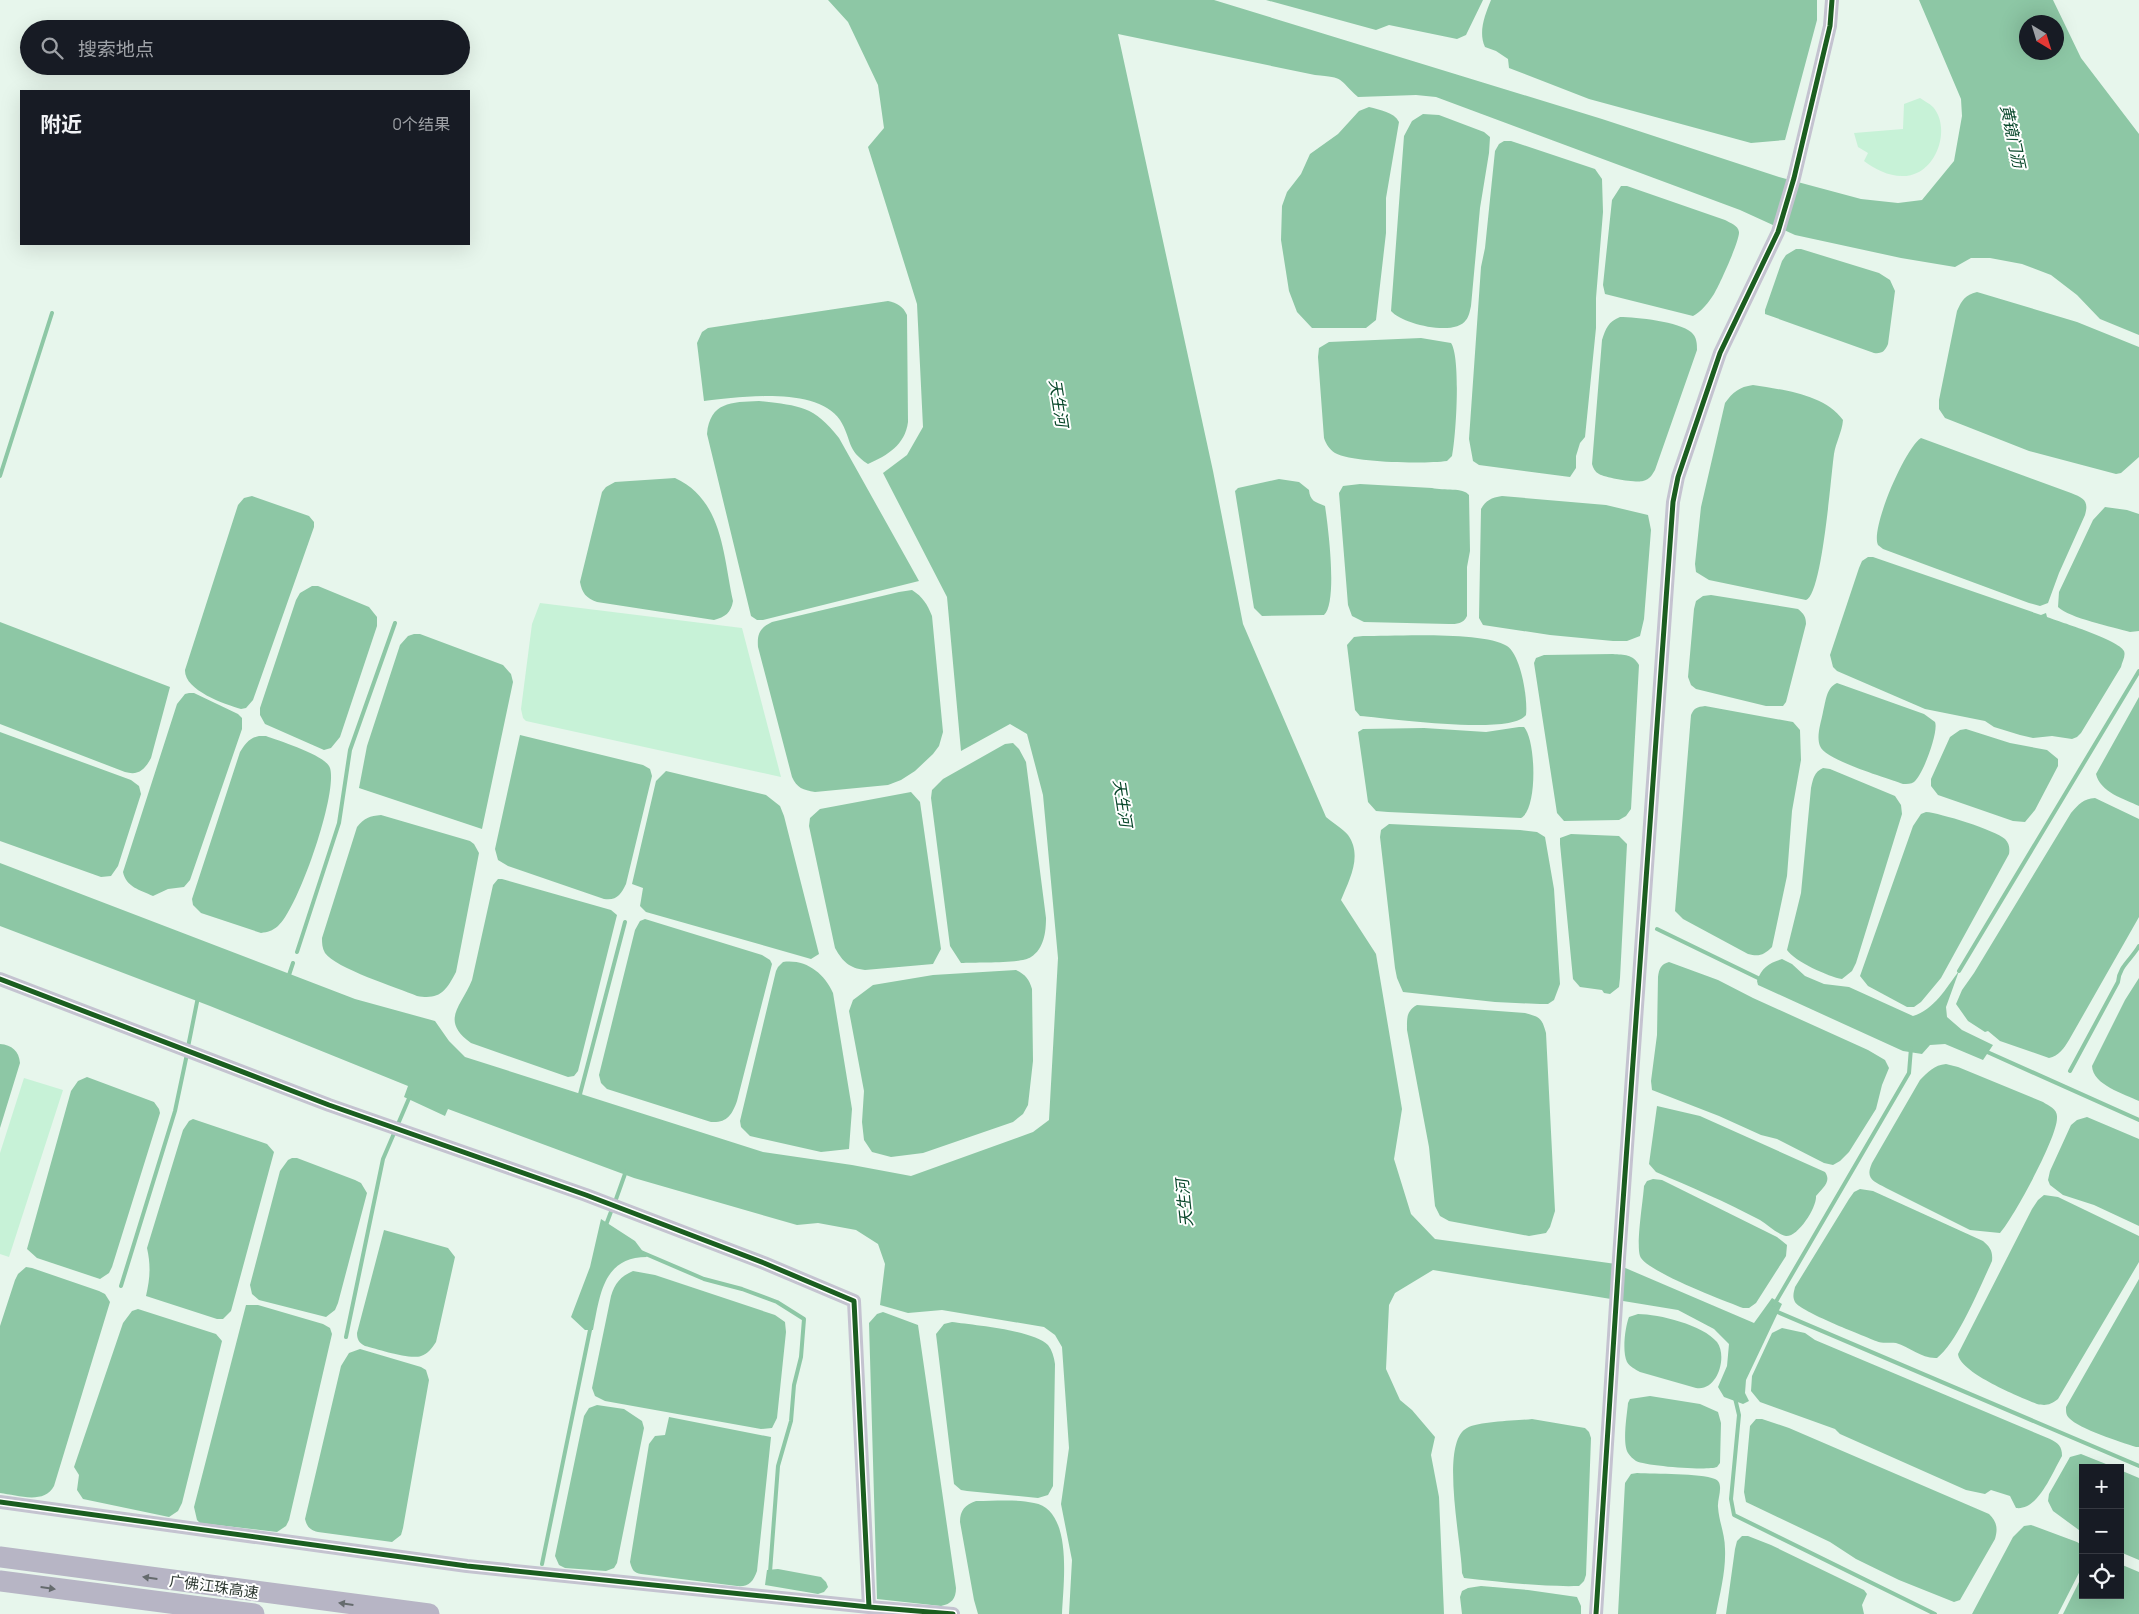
<!DOCTYPE html>
<html lang="zh">
<meta charset="utf-8">
<style>
body{margin:0;font-family:Manrope,"Noto Sans SC",sans-serif;background:#242831;color:#f1f3f6}
.controls{position:absolute;right:15px;bottom:15px;display:grid;overflow:hidden;border-radius:0px;box-shadow:0 5px 20px #0002}
.controls button{width:45px;height:45px;display:grid;place-items:center;padding:0;border:0;border-bottom:1px solid #363941;background:#171b24;color:#f1f3f6;font:25px sans-serif}
.compass{position:absolute;left:2019px;top:15px;width:45px;height:45px;border-radius:50%;background:#171b24;box-shadow:0 5px 20px #0002;rotate:142deg}
.list{margin:0;padding:0;list-style:none}
h2{display:flex;justify-content:space-between;align-items:center;height:65px;margin:0;padding:0 20px;font-size:21px}
h2 small{font-size:16px;font-weight:400;color:#9ea1a6}
.icon{flex:none;width:28px;height:28px;fill:none;stroke:currentColor;stroke-width:2;stroke-linecap:round;stroke-linejoin:round}
.map{position:relative;flex:none;width:2139px;height:1614px;overflow:hidden}
.search{position:absolute;background:#171b24;box-shadow:0 5px 20px #0002;left:20px;top:20px;width:450px;height:55px;display:flex;align-items:center;gap:12px;box-sizing:border-box;padding:0 18px;border-radius:28px;color:#9ea1a6;font-size:19px}
.panel{position:absolute;background:#171b24;box-shadow:0 5px 20px #0002;left:20px;top:90px;width:450px;height:155px;border-radius:0px}
.map>svg:first-child{display:block}
.green{fill:#c7f2d7}
.water{fill:#8dc7a5;fill-rule:evenodd}
.lines{fill:none;stroke-linecap:round;stroke-linejoin:round}
.stream{stroke:#8dc7a5;stroke-width:4}
.minor{stroke:#c4c3d0;stroke-width:14}
.highway{stroke:#b7b5c5;stroke-width:21}
.cycleway-casing{stroke:#fff;stroke-width:8}
.cycleway{stroke:#1b5e20;stroke-width:5}
.oneway{fill:#656b6d}
.labels{text-anchor:middle;stroke-width:4;stroke-linejoin:round;paint-order:stroke}
.street-label{font-size:15px;fill:#2f3a33;stroke:#fff}
.water-label{font-size:16px;font-style:italic;fill:#08472a;stroke:#fff}
</style>
<div class="map">
<svg width="2139" height="1614" viewBox="0 0 2139 1614">
<rect width="100%" height="100%" fill="#e7f6ec"/>
<path class="green" d="M1920,98C1924,101 1929,103 1933,107C1949,125 1940,161 1919,172C1900,182 1879,172 1864,161L1868,153L1858,147L1854,133L1903,129L1904,104Z
M540,603L742,628L781,777L526,721L523,718L521,709L532,624Z
M24,1078L63,1090L9,1257L0,1254V1153Z"/>
<path class="water" d="M828,0H1214L1602,119L1779,177L1861,199L1898,203L1922,200L1954,161L1962,116L1961,99L1919,0H2053L2081,58L2139,134V335L2100,319L2077,295L2051,275L2022,264L1990,258H1971L1955,267L1901,258L1795,235L1740,210L1436,97L1416,95L1358,97C1337,78 1346,78 1315,75L1118,34L1213,471L1243,624L1326,817C1333,823 1343,829 1348,835C1363,856 1349,880 1341,900L1376,954L1402,1109L1394,1159L1411,1214L1435,1239L1616,1264L1754,1323L1772,1298L1782,1304L1746,1380L1745,1393L1749,1401L1743,1404L1724,1397L1718,1387L1727,1366L1729,1344L1714,1329L1678,1310L1433,1270L1395,1293L1389,1305L1386,1369L1400,1400L1412,1410L1435,1437L1431,1455L1439,1497L1444,1614H1069L1072,1560L1061,1504L1069,1448L1062,1347L1055,1335L1044,1327L942,1310L908,1313L880,1305L885,1264L878,1244L856,1230L818,1223L797,1225L634,1178L448,1109L445,1116L404,1097L408,1086L210,1006L0,926V863L355,999L435,1021L449,1041L465,1057L763,1152L852,1165L911,1176L1033,1132L1049,1120L1058,958L1043,795L1027,734L1010,724L961,751L947,597L883,473L907,455L923,427L917,304L868,147L884,128L878,85L848,22ZM2026,22H2056V52H2026Z
M1266,0H1483L1466,35L1457,39L1389,25L1376,30Z
M1491,0H1817V20L1785,140L1751,143L1589,99L1509,68L1508,59L1496,51L1485,47C1478,32 1485,15 1491,0Z
M1369,107C1380,110 1394,112 1399,122L1386,198V233L1376,320L1366,328H1312L1297,312L1289,291L1281,240L1282,206L1287,192L1301,174L1310,154L1338,134L1359,111Z
M1423,114L1439,115L1484,132L1490,137L1489,153L1480,208L1471,306C1470,310 1469,317 1466,320C1455,337 1402,324 1391,311L1404,136L1412,121Z
M1504,141H1511L1595,169L1602,179L1603,212L1596,298V328L1585,437L1580,443L1576,456V468L1570,477L1479,465L1473,461L1469,439L1481,267L1485,248L1495,151L1499,144Z
M1621,186H1627L1725,220C1730,223 1738,225 1739,232C1740,240 1719,286 1714,294C1709,302 1701,312 1693,316L1605,294L1603,285L1612,200Z
M1796,249H1801L1879,273L1890,280L1895,291L1888,344C1885,351 1882,354 1874,353L1765,314V310L1782,261L1786,255Z
M1977,292L2077,322L2139,347V457L2121,473L2116,474L2029,451L1945,418L1939,409V400L1957,311C1962,300 1965,295 1977,292Z
M888,301C897,303 903,306 907,315L908,422C905,445 888,455 868,464C846,450 852,439 840,420C817,386 738,397 704,401L697,343L702,332L708,328Z
M1620,317C1636,317 1680,322 1691,332C1697,337 1697,344 1697,350L1655,470C1652,475 1650,479 1643,481C1636,483 1606,478 1599,474C1595,472 1593,468 1592,464L1602,340C1606,328 1608,322 1620,317Z
M1421,338L1451,343C1461,357 1456,437 1452,456L1447,461C1425,464 1354,463 1335,453C1329,449 1326,444 1324,438L1318,357L1319,348L1329,342Z
M1753,385C1783,390 1824,394 1843,420C1842,432 1836,442 1834,454C1831,475 1822,596 1806,600L1709,580L1696,572L1695,564L1701,507L1725,403C1733,392 1739,387 1753,385Z
M759,401C799,406 813,405 839,438L919,581L763,620H757L751,616L707,434C710,402 731,402 759,401Z
M1921,438L2071,493C2084,498 2089,501 2085,515L2059,573L2048,603L2040,606L2029,603L1883,549L1878,545C1870,529 1905,448 1921,438Z
M675,478C723,500 723,555 733,601C731,613 725,617 714,620L597,602C586,598 582,593 580,582L602,492L606,487L615,482Z
M1279,479L1299,482L1309,490C1310,501 1315,502 1325,506C1328,526 1338,602 1324,615L1262,616L1254,608L1235,491L1238,488Z
M1360,484L1432,488C1444,491 1463,487 1469,495L1470,551L1467,567V616C1463,624 1457,624 1449,624L1364,622L1352,616L1348,605L1339,493L1343,486Z
M252,496L309,516L314,522V527L253,700L246,708L241,709C224,704 184,690 185,670L238,505L244,498Z
M1502,496L1606,505L1648,515L1651,530L1644,619L1640,636L1627,641H1613L1550,635L1483,625L1479,618L1481,509C1486,500 1491,498 1502,496Z
M2105,507L2127,510L2139,514V631L2130,632C2113,627 2069,618 2058,607L2059,592L2093,520Z
M1868,557H1873L2041,615L2046,613L2047,617C2060,622 2119,640 2124,651C2126,656 2122,662 2121,667L2081,733L2077,737L2072,739L2052,736L2033,738L2020,735L1994,727L1985,721L1925,709L1837,671L1833,667L1830,655L1859,568L1862,561Z
M312,586H318L369,607L377,617V626L340,737L331,748L324,750L265,724L260,715V708L296,600L300,593Z
M912,590C923,597 927,604 932,616L943,732L939,746L933,754L915,771L901,780L888,785L815,792C803,790 797,788 792,777L758,647C757,633 760,628 772,622L899,592Z
M1711,595L1798,609C1804,614 1806,617 1806,624L1786,702L1783,706H1766L1696,689L1691,685L1688,677L1694,609L1696,601L1703,596Z
M0,622L170,687L151,758C145,769 139,776 125,772L0,724Z
M414,634H420L503,665L511,674L513,682L482,829L359,788L367,746L400,645L408,636Z
M1363,636C1394,636 1484,631 1507,646C1521,655 1528,699 1526,715C1511,736 1388,718 1360,716L1355,710L1347,645L1354,637Z
M1613,654C1624,655 1633,654 1639,665L1631,809L1626,816L1619,820L1564,821L1557,813L1534,663L1536,658L1544,655Z
M1837,683L1924,714L1935,722C1939,731 1923,775 1914,782C1911,784 1907,784 1903,784C1887,778 1825,760 1820,746C1816,736 1821,723 1823,712C1826,701 1826,688 1837,683Z
M189,693H194L238,714L242,718V729L190,880L184,887L168,889L153,896C140,890 126,887 123,872L177,704L185,694Z
M2139,697V806C2124,799 2100,792 2096,774Z
M1705,706L1793,722L1800,730L1801,760L1792,811L1787,876L1772,947C1764,955 1759,957 1748,954L1683,919L1675,911L1691,715C1694,708 1697,707 1705,706Z
M1519,727H1524C1536,740 1538,809 1521,818L1388,812L1376,811L1368,802L1358,732L1363,729L1424,728L1486,732Z
M1966,729L2010,743L2047,750L2058,759V766L2035,810L2025,822L2013,821L1938,795L1931,786V779L1950,737L1960,730Z
M0,732L131,780L139,786L141,794L118,866L111,876L101,877L0,841Z
M520,735L643,765L650,769L652,776L626,884C621,894 617,901 604,899L508,866L498,860L495,849Z
M259,736H266C279,741 326,755 330,768C338,793 298,909 278,926C272,931 268,932 261,933L201,913L193,905L192,899L240,752C245,744 249,738 259,736Z
M1013,743L1019,749L1026,762L1046,918C1046,932 1044,949 1031,957C1021,964 976,962 961,963L950,946L931,798L932,790L943,779L1005,744Z
M1823,768L1830,769L1895,796L1901,805L1902,814L1856,963L1852,971L1842,979C1829,977 1794,961 1787,950L1801,893L1811,788C1813,779 1814,772 1823,768Z
M666,771L766,795L780,806L784,816L819,954L811,959L646,912L640,906L643,888L632,884L656,781Z
M911,792L920,802L941,949L933,964L865,970C849,968 843,962 835,948L809,826L810,818L820,809Z
M2095,798L2139,819V917L2069,1040C2064,1048 2059,1056 2049,1058L2000,1041L1988,1031L1985,1032L1968,1021L1956,1004L1962,990L1974,973L2071,813C2079,804 2083,799 2095,798Z
M1926,812C1940,813 1995,830 2005,839C2009,843 2010,848 2009,854L1941,978L1921,1002L1914,1007H1907L1868,986L1860,976L1913,826L1921,814Z
M381,815L470,841L474,844L479,853L456,972C446,991 440,1000 417,996C398,988 335,968 325,953C322,948 322,943 322,938L357,827C364,818 370,816 381,815Z
M1389,824L1520,830L1537,832L1545,837L1554,889L1560,984L1554,1000L1548,1004H1540L1495,1002L1403,992L1397,978L1395,968L1380,837L1381,830Z
M1571,834L1619,836L1627,844L1620,978L1619,987L1610,994L1604,993L1602,990L1580,987L1573,979L1560,844V838Z
M498,879H502L611,910L617,915L578,1071L574,1076L568,1077L471,1043C439,1020 462,1006 472,980L493,885Z
M645,919L762,955L770,960L772,964L737,1101C732,1115 727,1123 711,1122L607,1089L601,1083L599,1075L635,930L640,921Z
M1782,959L1792,964L1805,976L1824,984L1849,987L1913,1016C1934,1010 1946,988 1959,971L1946,1007L1947,1017L1962,1030L1993,1045L1983,1060L1945,1044L1930,1045L1922,1054L1903,1051L1758,985L1757,981C1762,967 1769,963 1782,959Z
M783,962C806,959 824,973 833,993L852,1109L849,1149L821,1152L750,1136L741,1127L740,1121L776,971L778,967Z
M1669,962L1718,980L1753,998L1868,1050L1885,1060L1889,1068L1882,1085L1876,1109L1849,1152L1840,1161L1833,1165L1824,1163L1777,1139L1761,1135L1719,1116L1652,1090L1651,1081L1657,1035L1658,977C1659,969 1661,964 1669,962Z
M1016,970C1026,975 1029,979 1032,989L1033,1061L1028,1105L1023,1114L1013,1122L923,1153L891,1157L872,1152L864,1140L862,1122L864,1091L849,1011L853,1000L873,985L933,975Z
M2139,978V1101C2124,1094 2093,1085 2092,1066L2125,1000Z
M1417,1005L1525,1013C1540,1017 1542,1018 1546,1033L1555,1211L1550,1227L1546,1233L1529,1236L1449,1221L1440,1216L1435,1206L1429,1147L1407,1030C1407,1019 1406,1011 1417,1005Z
M0,1044C12,1045 19,1051 20,1063L0,1128Z
M1946,1064L1958,1067L2043,1102C2049,1106 2058,1109 2057,1118C2057,1138 2014,1217 2000,1233L1970,1230L1886,1188C1873,1181 1865,1179 1872,1163L1920,1080C1928,1072 1934,1065 1946,1064Z
M87,1077L154,1102L159,1109L160,1113L112,1267L109,1273L100,1279L37,1258L27,1249L71,1091L78,1081Z
M1657,1106L1700,1116L1825,1172C1832,1182 1822,1188 1816,1196C1817,1207 1798,1237 1786,1236C1777,1234 1768,1225 1760,1220C1726,1202 1691,1187 1656,1172L1649,1164Z
M2087,1117L2139,1139V1226L2094,1205L2063,1195L2050,1185L2048,1180L2050,1171L2071,1125L2077,1120Z
M193,1119L267,1144L274,1152L231,1311L223,1319H217L146,1296C150,1278 151,1266 147,1248L183,1130L189,1121Z
M292,1158H297L355,1180L361,1183L367,1193L338,1303L335,1310L326,1317L259,1300L252,1294L250,1285L280,1171L288,1160Z
M1653,1179L1662,1180L1777,1237L1787,1245L1786,1256L1756,1303L1749,1308H1743C1725,1301 1645,1271 1640,1256C1636,1244 1643,1201 1644,1186L1647,1181Z
M1860,1189L1873,1191L1983,1241C1990,1247 1993,1251 1992,1261C1981,1285 1957,1343 1937,1358C1922,1359 1910,1347 1896,1343C1889,1342 1883,1344 1876,1341C1862,1335 1801,1312 1795,1302C1792,1296 1794,1292 1795,1287L1849,1199L1854,1192Z
M2044,1195L2058,1197L2139,1236V1262L2058,1399C2050,1405 2046,1406 2037,1404C2020,1397 1960,1373 1958,1354L2032,1209L2038,1200Z
M601,1219L635,1241L647,1257C603,1257 600,1295 593,1330H585L571,1317L590,1267Z
M384,1230L448,1248L455,1257L436,1342C432,1348 428,1354 421,1356C409,1360 378,1349 365,1346C359,1343 357,1339 357,1333Z
M26,1267L32,1268L99,1291L105,1294L110,1302L54,1486C44,1505 17,1495 0,1493V1326L15,1280L18,1274Z
M633,1271L655,1275L775,1315L785,1322L786,1332L777,1418L772,1428L761,1429L605,1401L595,1396L592,1388L611,1296C615,1283 620,1277 633,1271Z
M2139,1279V1447H2136C2121,1442 2079,1429 2069,1418C2066,1415 2066,1412 2066,1407Z
M246,1305H258L323,1324L330,1328L332,1334L289,1520L286,1526L277,1532L200,1523L197,1520L194,1507Z
M138,1309L216,1334L222,1341L182,1503L178,1511L169,1517L83,1499L77,1490L79,1475L74,1467L123,1323L132,1311Z
M883,1312L918,1325L956,1588C956,1599 951,1604 941,1606L877,1599L869,1323L877,1314Z
M1638,1314C1659,1314 1703,1325 1717,1342C1728,1357 1717,1392 1696,1388L1640,1372C1635,1369 1630,1367 1627,1362C1622,1352 1625,1327 1629,1317Z
M952,1322C973,1325 1034,1330 1048,1345C1052,1350 1054,1357 1055,1364L1053,1486L1048,1495L1038,1498L967,1491L961,1490L954,1484L936,1334L944,1324Z
M1782,1328L1805,1333L1815,1340L2050,1439C2058,1443 2062,1446 2062,1456C2052,1473 2038,1511 2016,1508L2010,1496L1991,1490L1985,1494L1966,1490L1840,1434L1835,1429L1760,1402L1751,1391L1752,1376L1772,1333Z
M360,1349L421,1367L426,1370L429,1380L403,1528L401,1535L392,1542L318,1532C310,1530 307,1527 305,1519L341,1366L349,1353Z
M1650,1396L1700,1404L1718,1412L1721,1423L1720,1463L1717,1467C1707,1471 1646,1466 1636,1461C1633,1459 1630,1456 1628,1453C1622,1443 1627,1415 1628,1403L1630,1399Z
M597,1405L624,1409L642,1421L644,1428L617,1563L614,1568L606,1571L565,1568L559,1565L555,1556L584,1416L589,1408Z
M669,1417L771,1437L757,1571C753,1582 749,1587 737,1586L641,1574C634,1573 632,1570 630,1562L649,1444L655,1436L665,1435Z
M1532,1419L1585,1428L1589,1432L1591,1438L1586,1575L1584,1581L1579,1586C1540,1587 1502,1582 1464,1578L1462,1573C1462,1545 1439,1442 1467,1428C1480,1421 1515,1421 1532,1419Z
M1756,1419H1762L1789,1428L1989,1514C1997,1522 1998,1528 1995,1539L1960,1600L1954,1602L1899,1580L1856,1559L1830,1542L1746,1502L1744,1492L1750,1426Z
M2081,1454L2116,1468H2083V1533L2053,1511L2048,1501L2049,1494L2070,1457Z
M2120,1470L2139,1478V1560L2120,1552Z
M1637,1473C1655,1474 1700,1473 1715,1479C1725,1483 1717,1499 1718,1507C1719,1522 1725,1534 1725,1549C1726,1571 1720,1593 1716,1614H1618L1625,1483L1631,1474Z
M976,1501C995,1501 1016,1499 1034,1503C1074,1510 1063,1585 1062,1614H978L974,1600L960,1522C960,1510 965,1505 976,1501Z
M2031,1525L2077,1542L2083,1546V1565L2058,1614H1972L2013,1537L2024,1526Z
M1742,1536H1748L1771,1545L1864,1590L1867,1594L1862,1605L1864,1614H1726L1735,1549L1737,1541Z
M2120,1564L2139,1572V1614H2063L2083,1574V1595H2120Z
M778,1569L821,1577L826,1582L828,1587L824,1592L818,1594L765,1585L767,1570Z
M1481,1586L1528,1590L1577,1597L1581,1606V1614H1462L1460,1597L1462,1591L1468,1588Z"/>
<g class="lines">
<path class="stream" d="M0,476L52,313
M1657,929L1760,979
M297,952L339,823L350,750L395,623
M1959,971L2139,671
M288,978L293,963
M188,1047L198,997
M1985,1051L2139,1120
M2070,1071L2118,982C2119,966 2132,959 2139,946
M579,1098L625,922
M615,1202L626,1171
M606,1225L612,1209
M641,1252L704,1279L742,1289L777,1302L804,1319L801,1357L794,1385L791,1421L778,1466L770,1572
M121,1286L175,1111L187,1054
M1774,1305L1909,1073L1911,1048
M1775,1311L2139,1466
M346,1337L383,1159L410,1096
M1735,1398L1739,1415L1731,1499L1734,1515L1935,1614
M542,1564L591,1325"/>
<path class="minor" d="M0,979L329,1105L586,1195L764,1263L854,1301L869,1607
M0,1502L467,1566L869,1607L953,1614
M1596,1614L1619,1258L1673,502L1678,477L1720,353L1778,232L1794,178L1830,26L1832,0"/>
<path class="highway" d="M0,1557L429,1614
M0,1581L254,1614"/>
<g class="cycleway-casing">
<path id="cycleway" d="M0,979L329,1105L586,1195L764,1263L854,1301L869,1607
M0,1502L467,1566L869,1607L953,1614
M1596,1614L1619,1258L1673,502L1678,477L1720,353L1778,232L1794,178L1830,26L1832,0"/>
</g>
<use href="#cycleway" class="cycleway"/>
</g>
<defs><path id="oneway-solid" d="M-6-.8H1V-3.2L6.5 0L1 3.2V.8H-6Z" transform="scale(1.25)"/></defs>
<g class="oneway">
<use href="#oneway-solid" transform="translate(150 1578) rotate(-172)"/>
<use href="#oneway-solid" transform="translate(48 1588) rotate(8)"/>
<use href="#oneway-solid" transform="translate(346 1604) rotate(-172)"/>
</g>
<g class="labels">
<g class="street-label">
<text transform="translate(214 1587) rotate(8)" y="5">广佛江珠高速</text>
</g>
<g class="water-label">
<text transform="translate(2013 136) rotate(78)" y="6">黄镜门沥</text>
<text transform="translate(1059 403) rotate(81)" y="6">天生河</text>
<text transform="translate(1123 803) rotate(81)" y="6">天生河</text>
<text transform="translate(1184 1203) rotate(-96)" y="6">天生河</text>
</g>
</g>
</svg>
<div class="controls">
<button>+</button>
<button>−</button>
<button><svg class="icon" aria-label="locate" viewBox="0 0 24 24"><circle cx="12" cy="12" r="6"/><path d="M12 2v4M12 18v4M2 12h4M18 12h4"/></svg></button>
</div>
<svg class="compass" viewBox="-18 -18 36 36"><path d="M0-13l5 13h-10z" fill="#e53935"/><path d="M0 13l5-13h-10z" fill="#9ea1a6"/></svg>
<div class="search"><svg class="icon" aria-label="search" viewBox="0 0 24 24"><circle cx="10" cy="10" r="6"/><path d="M15 15l6 6"/></svg>搜索地点</div>
<section class="panel">
<h2>附近<small>0个结果</small></h2>
<ul class="list">
</ul>
</section>
</div>
